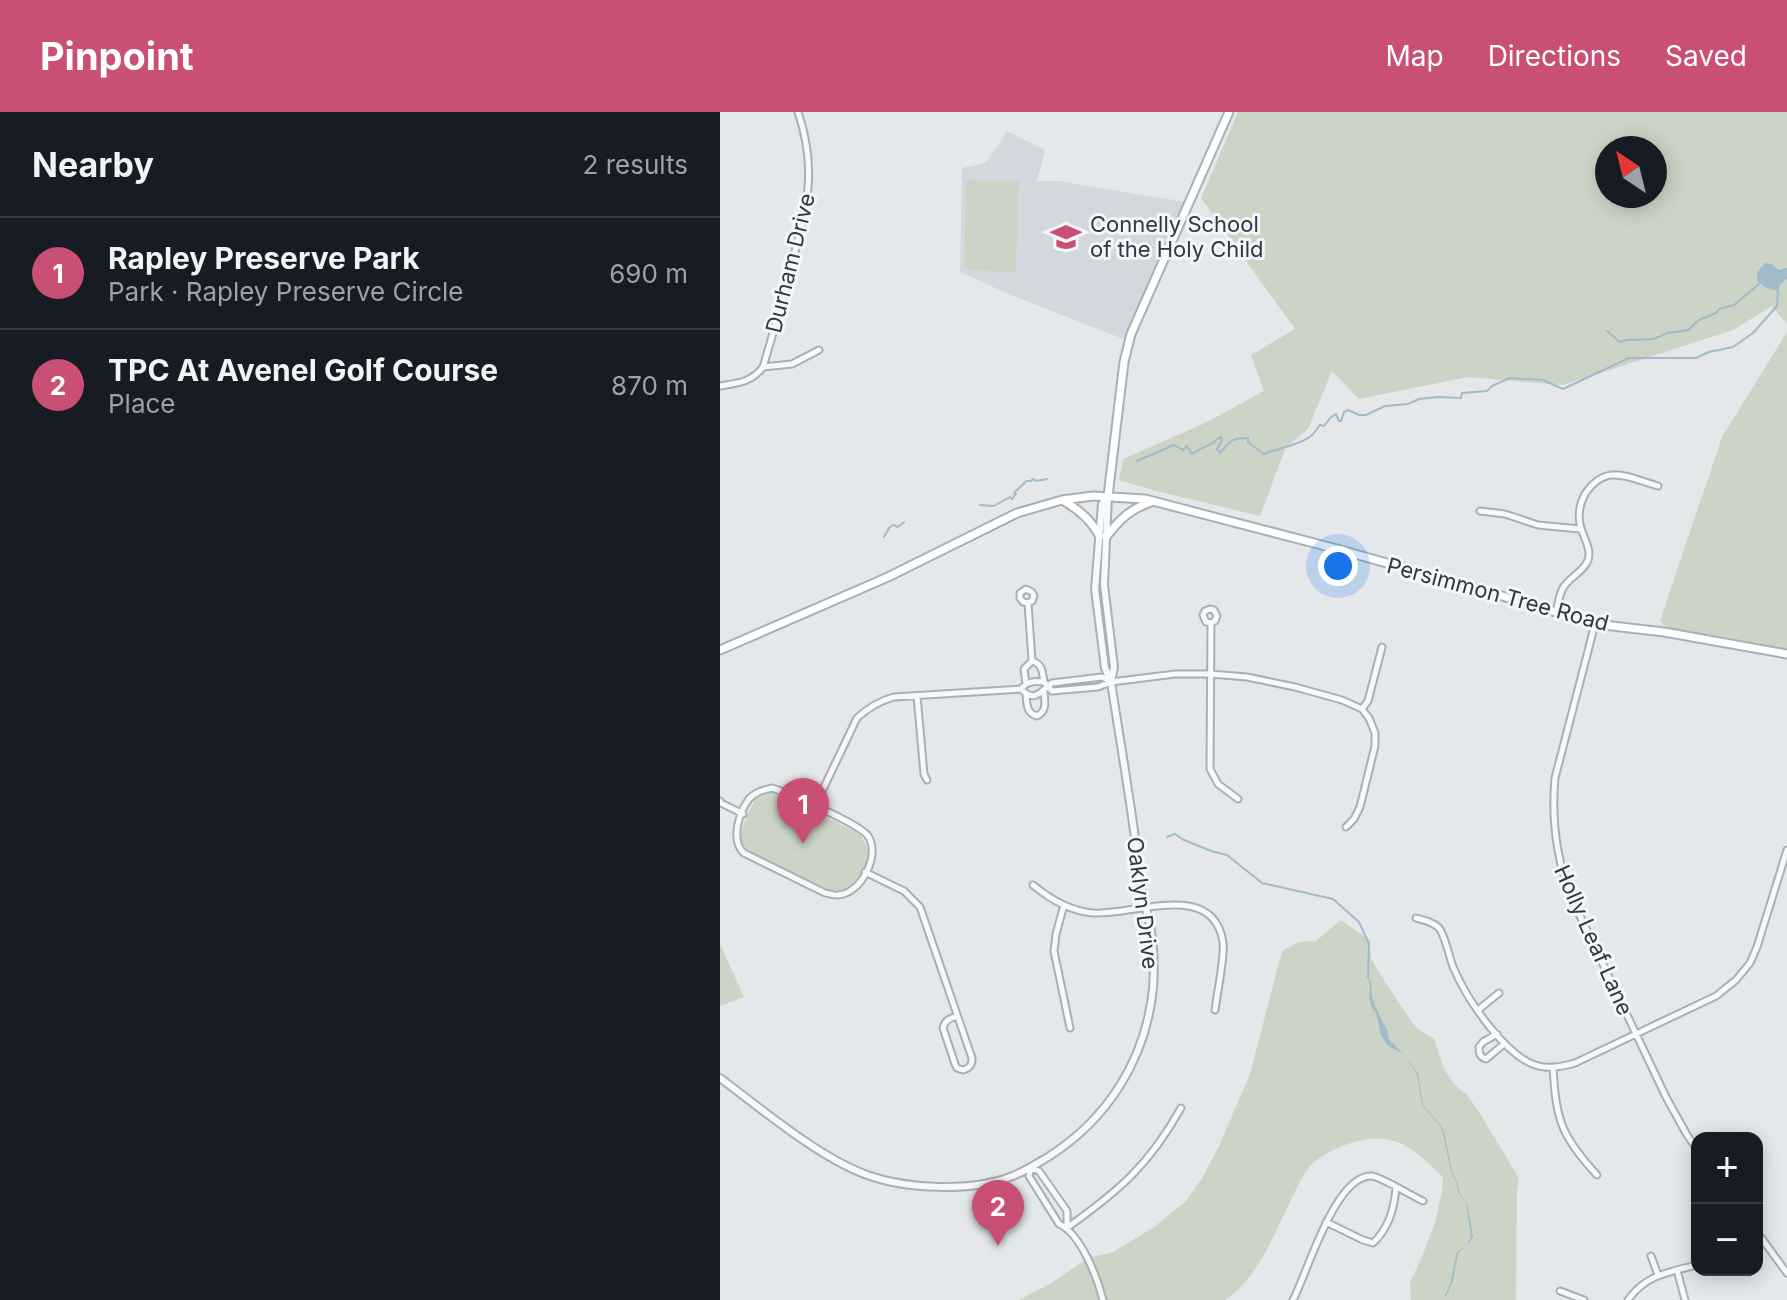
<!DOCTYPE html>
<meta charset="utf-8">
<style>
body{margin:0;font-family:Inter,sans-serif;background:#242831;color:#f1f3f6}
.controls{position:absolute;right:24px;bottom:24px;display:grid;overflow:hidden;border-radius:16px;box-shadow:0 4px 20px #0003}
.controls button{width:72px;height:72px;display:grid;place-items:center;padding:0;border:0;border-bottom:2px solid #363941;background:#171b24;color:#f1f3f6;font:40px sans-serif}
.compass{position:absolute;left:875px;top:24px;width:72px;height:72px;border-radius:50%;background:#171b24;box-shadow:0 4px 20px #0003;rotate:325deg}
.you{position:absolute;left:618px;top:454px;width:28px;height:28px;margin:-20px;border:6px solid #fff;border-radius:50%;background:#1a73e8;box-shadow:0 0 0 12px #1a73e833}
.badge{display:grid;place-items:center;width:52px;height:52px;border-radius:50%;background:#ca4f75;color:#fff;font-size:26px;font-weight:700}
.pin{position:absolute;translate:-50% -66px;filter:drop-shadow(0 2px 4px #0008)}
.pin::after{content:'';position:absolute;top:42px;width:28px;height:24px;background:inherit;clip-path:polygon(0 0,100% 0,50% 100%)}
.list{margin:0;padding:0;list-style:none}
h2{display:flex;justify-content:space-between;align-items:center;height:104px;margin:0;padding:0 32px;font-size:34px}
h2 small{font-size:26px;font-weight:400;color:#9ea1a6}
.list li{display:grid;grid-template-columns:52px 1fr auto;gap:24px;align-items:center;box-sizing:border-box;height:112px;padding:0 32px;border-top:2px solid #363941}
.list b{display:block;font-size:30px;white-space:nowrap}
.list p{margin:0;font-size:26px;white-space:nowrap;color:#9ea1a6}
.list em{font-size:26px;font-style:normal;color:#9ea1a6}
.map{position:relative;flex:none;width:1067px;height:1188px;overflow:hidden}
header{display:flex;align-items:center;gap:48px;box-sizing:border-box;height:112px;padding:0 40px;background:#ca4f75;color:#fff}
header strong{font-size:38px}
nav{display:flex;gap:44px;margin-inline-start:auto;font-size:28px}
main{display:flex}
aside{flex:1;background:#171b24}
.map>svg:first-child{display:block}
.built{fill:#d2d8dd}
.green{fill:#ccd5c5;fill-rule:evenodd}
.water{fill:#a1bbca}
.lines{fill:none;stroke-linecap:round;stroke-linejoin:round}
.stream{stroke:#a1bbca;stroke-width:2}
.minor-casing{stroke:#a9b0b5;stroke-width:9}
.tertiary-casing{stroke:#a9b0b5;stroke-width:10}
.secondary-casing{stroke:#a9b0b5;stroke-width:11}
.minor{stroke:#f7f8fa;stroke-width:5}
.tertiary{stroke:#f7f8fa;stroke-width:6}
.secondary{stroke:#fff;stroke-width:7}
.labels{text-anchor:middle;stroke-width:6;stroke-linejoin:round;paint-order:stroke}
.poi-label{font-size:22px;fill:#2c3843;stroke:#f4f7f9;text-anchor:start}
.street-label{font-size:22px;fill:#2c3843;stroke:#f4f7f9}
</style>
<header>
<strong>Pinpoint</strong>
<nav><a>Map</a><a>Directions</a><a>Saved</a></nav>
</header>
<main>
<aside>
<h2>Nearby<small>2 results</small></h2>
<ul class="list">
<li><span class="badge">1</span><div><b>Rapley Preserve Park</b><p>Park · Rapley Preserve Circle</p></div><em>690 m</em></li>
<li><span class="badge">2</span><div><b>TPC At Avenel Golf Course</b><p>Place</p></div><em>870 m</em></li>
</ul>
</aside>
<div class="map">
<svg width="1067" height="1188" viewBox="0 0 1067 1188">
<rect width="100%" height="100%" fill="#e4e8eb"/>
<path class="built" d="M287,19L325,38L317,69H339L466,90L413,208L406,228L291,183L240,160L242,56L266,51Z"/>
<path class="green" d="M518,0H1067V212L1052,194L1013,218L843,273L748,265L639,287L612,259L588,317L566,335L540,404L432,378L399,368L403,347L485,311L544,279L531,243L575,217L481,86ZM887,36H935V84H887Z
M246,68L299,69L296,161L244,157Z
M1067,220V539L950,519L940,509L1002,325Z
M52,680L139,721C141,725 144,728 146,733C152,752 133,780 112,779L29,740L19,729L26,705L36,686Z
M621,808L650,828L651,846L665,870L696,916L714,927L724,957L736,974L748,984L759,1000L799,1066L797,1078L796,1188H691L690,1170L701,1147L715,1111L722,1080L723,1065C697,1040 677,1019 638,1029C621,1033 603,1042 590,1054C582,1063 577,1076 572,1086C554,1121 539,1166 505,1188H299L333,1170L368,1146L393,1140L434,1115L466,1089L481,1068L499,1034L530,962L562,839L579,830L596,829Z
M0,832L24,885L0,894Z"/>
<path class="water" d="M1046,151L1052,152L1059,158L1067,156V167L1060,172L1058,179C1039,176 1028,165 1046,151Z
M648,865C653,873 651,875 652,884C652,888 665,916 668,919V926L683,942L698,961L703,993L721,1014L724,1020L732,1060L737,1070L740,1082L746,1090L748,1096L753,1125L750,1130L738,1141L733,1168L726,1185L727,1188L725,1184L730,1172L737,1140L746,1134L751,1125L746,1090L739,1082L736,1070L731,1060L723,1021L720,1014L702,993L697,962L683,942L667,933L661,923L656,901L652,896L649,885L650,876Z"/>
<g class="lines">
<path class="stream" d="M887,219L900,230L907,228L933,227L948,221L968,218L979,208L996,201L999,197L1014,193L1039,172
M417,349L454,333L463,338L467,334L472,342C478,337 484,336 489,333C494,331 496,327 501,325L502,328L497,337L500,341C511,329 511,326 528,326V330L544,342C558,336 580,333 591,324C595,321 597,316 600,313L604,314L611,305L616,302L619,309H621L624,300L628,298L639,303H646L665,294L688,292L699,287L718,285L741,286L742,281L767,279L772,274L790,266L823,268L843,277L909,246H976L989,240L1013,235L1033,221L1057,194L1058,179
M260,393L274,394L290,385L292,387L296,382L294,381C298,376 303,374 306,369H311L313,367L316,369L327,367
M164,425L169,416L173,413L178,415L184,410
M447,725L455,722L462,727L491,739L507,743L542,771L613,787L639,810L649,832L648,865"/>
<g class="minor-casing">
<path id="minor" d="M43,255C53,223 61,191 70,159C85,99 99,62 78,0
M0,274C18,271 32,270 43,255L72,252L99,238
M760,399L785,402L818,413L860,417
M836,500C838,493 839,483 843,476C849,465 864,460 868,448C872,436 862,424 860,412C858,401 860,391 865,382C886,350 909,366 938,374
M491,511L486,510L483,503L485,499L490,497L494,498L497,504L495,509L491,511L490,657L498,672L518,687
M875,512L835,666C831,708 836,745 851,785L946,985L967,1023L977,1037
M312,549C323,552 322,560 324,570
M306,572L304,557L312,549L308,491L312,489L314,484L312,480L306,477L300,481V486L303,490L308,491
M301,577C308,569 314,569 324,570L332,579L378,575L391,570L455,562H490L527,565L575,575L622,588L642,597L649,606L655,621V634L640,695L634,707L626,715
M306,582C307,592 306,601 317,604C327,599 325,591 324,580
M197,584L204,662L207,668
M642,597L648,589L662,535
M52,676C68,681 140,712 148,724C161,743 141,782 118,783C116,784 107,781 105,781L24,741C10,729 19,700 29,687C35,680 43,678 52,676Z
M0,689L1,691L23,702
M95,694L137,606C149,595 159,589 174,585L301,577C315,592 322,578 332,571L382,565L390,569
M145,760L184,779L200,795L252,946C252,953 250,956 243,958L237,956L235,952L223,916C225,908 229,907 237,904
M313,773C331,788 350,799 373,801C413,804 493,767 503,830C505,845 497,881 495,898
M344,793L336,822L334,839L350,916
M696,806C704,808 713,810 719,816C726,825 729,846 734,857C747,887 789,952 824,955C834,956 845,954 855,951L996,884L1016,868L1030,851L1037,835L1067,738
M758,898L779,881
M777,922L763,930L759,935C759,942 760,945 766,947L784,932
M833,955C836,1008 841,1024 877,1063
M606,1110L643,1128L653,1131C669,1116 674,1097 676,1076
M347,1115V1099L319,1059L311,1056L309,1064L339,1112C361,1122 377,1165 383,1188
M348,1115C400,1078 429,1053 461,996
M1037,1120L1067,1161
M931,1144L938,1163
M957,1158L965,1188
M840,1179L864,1188
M573,1188C587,1162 615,1062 652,1064C661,1065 692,1084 703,1089
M908,1188C925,1163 949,1160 977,1153"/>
</g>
<g class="tertiary-casing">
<path id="tertiary" d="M388,384L384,473L394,555L391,570
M0,966C43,998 98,1045 147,1063C186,1077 251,1080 290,1065C304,1060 316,1052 328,1045C388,1007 426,947 433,876C434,861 434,843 432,827C430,807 423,788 420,768C418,754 417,740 415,726C408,674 399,622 391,570L385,556L375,477L382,392L388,384"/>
</g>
<g class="secondary-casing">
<path id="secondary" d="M388,384L404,250L411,222L509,0
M344,389C359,398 370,407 379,423
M386,425C399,408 410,397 431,390
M0,538L168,465L297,401L342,388L373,384L425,387L617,437L759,477L875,512L944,520L1067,542"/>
</g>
<use href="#minor" class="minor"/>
<use href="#tertiary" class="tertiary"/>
<use href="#secondary" class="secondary"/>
</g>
<defs>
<g id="school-bare" transform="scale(2.4)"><path d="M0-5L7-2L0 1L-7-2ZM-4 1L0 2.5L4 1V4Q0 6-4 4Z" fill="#ca4f75" stroke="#f4f7f9" stroke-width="2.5" paint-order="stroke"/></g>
</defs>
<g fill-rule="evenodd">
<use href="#school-bare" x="346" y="125"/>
</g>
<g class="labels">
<g class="poi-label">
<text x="370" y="120">Connelly School<tspan x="370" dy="25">of the Holy Child</tspan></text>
</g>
<g class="street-label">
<text transform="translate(70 151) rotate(-76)" y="8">Durham Drive</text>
<text transform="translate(778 482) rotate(15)" y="8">Persimmon Tree Road</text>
<text transform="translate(423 791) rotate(83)" y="8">Oaklyn Drive</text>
<text transform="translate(874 828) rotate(66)" y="8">Holly Leaf Lane</text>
</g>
</g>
</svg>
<div class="controls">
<button>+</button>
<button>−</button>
</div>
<svg class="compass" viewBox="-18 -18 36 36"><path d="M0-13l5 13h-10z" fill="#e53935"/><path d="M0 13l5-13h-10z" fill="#9ea1a6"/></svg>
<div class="you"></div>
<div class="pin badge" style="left:83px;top:732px">1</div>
<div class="pin badge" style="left:278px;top:1134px">2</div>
</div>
</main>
